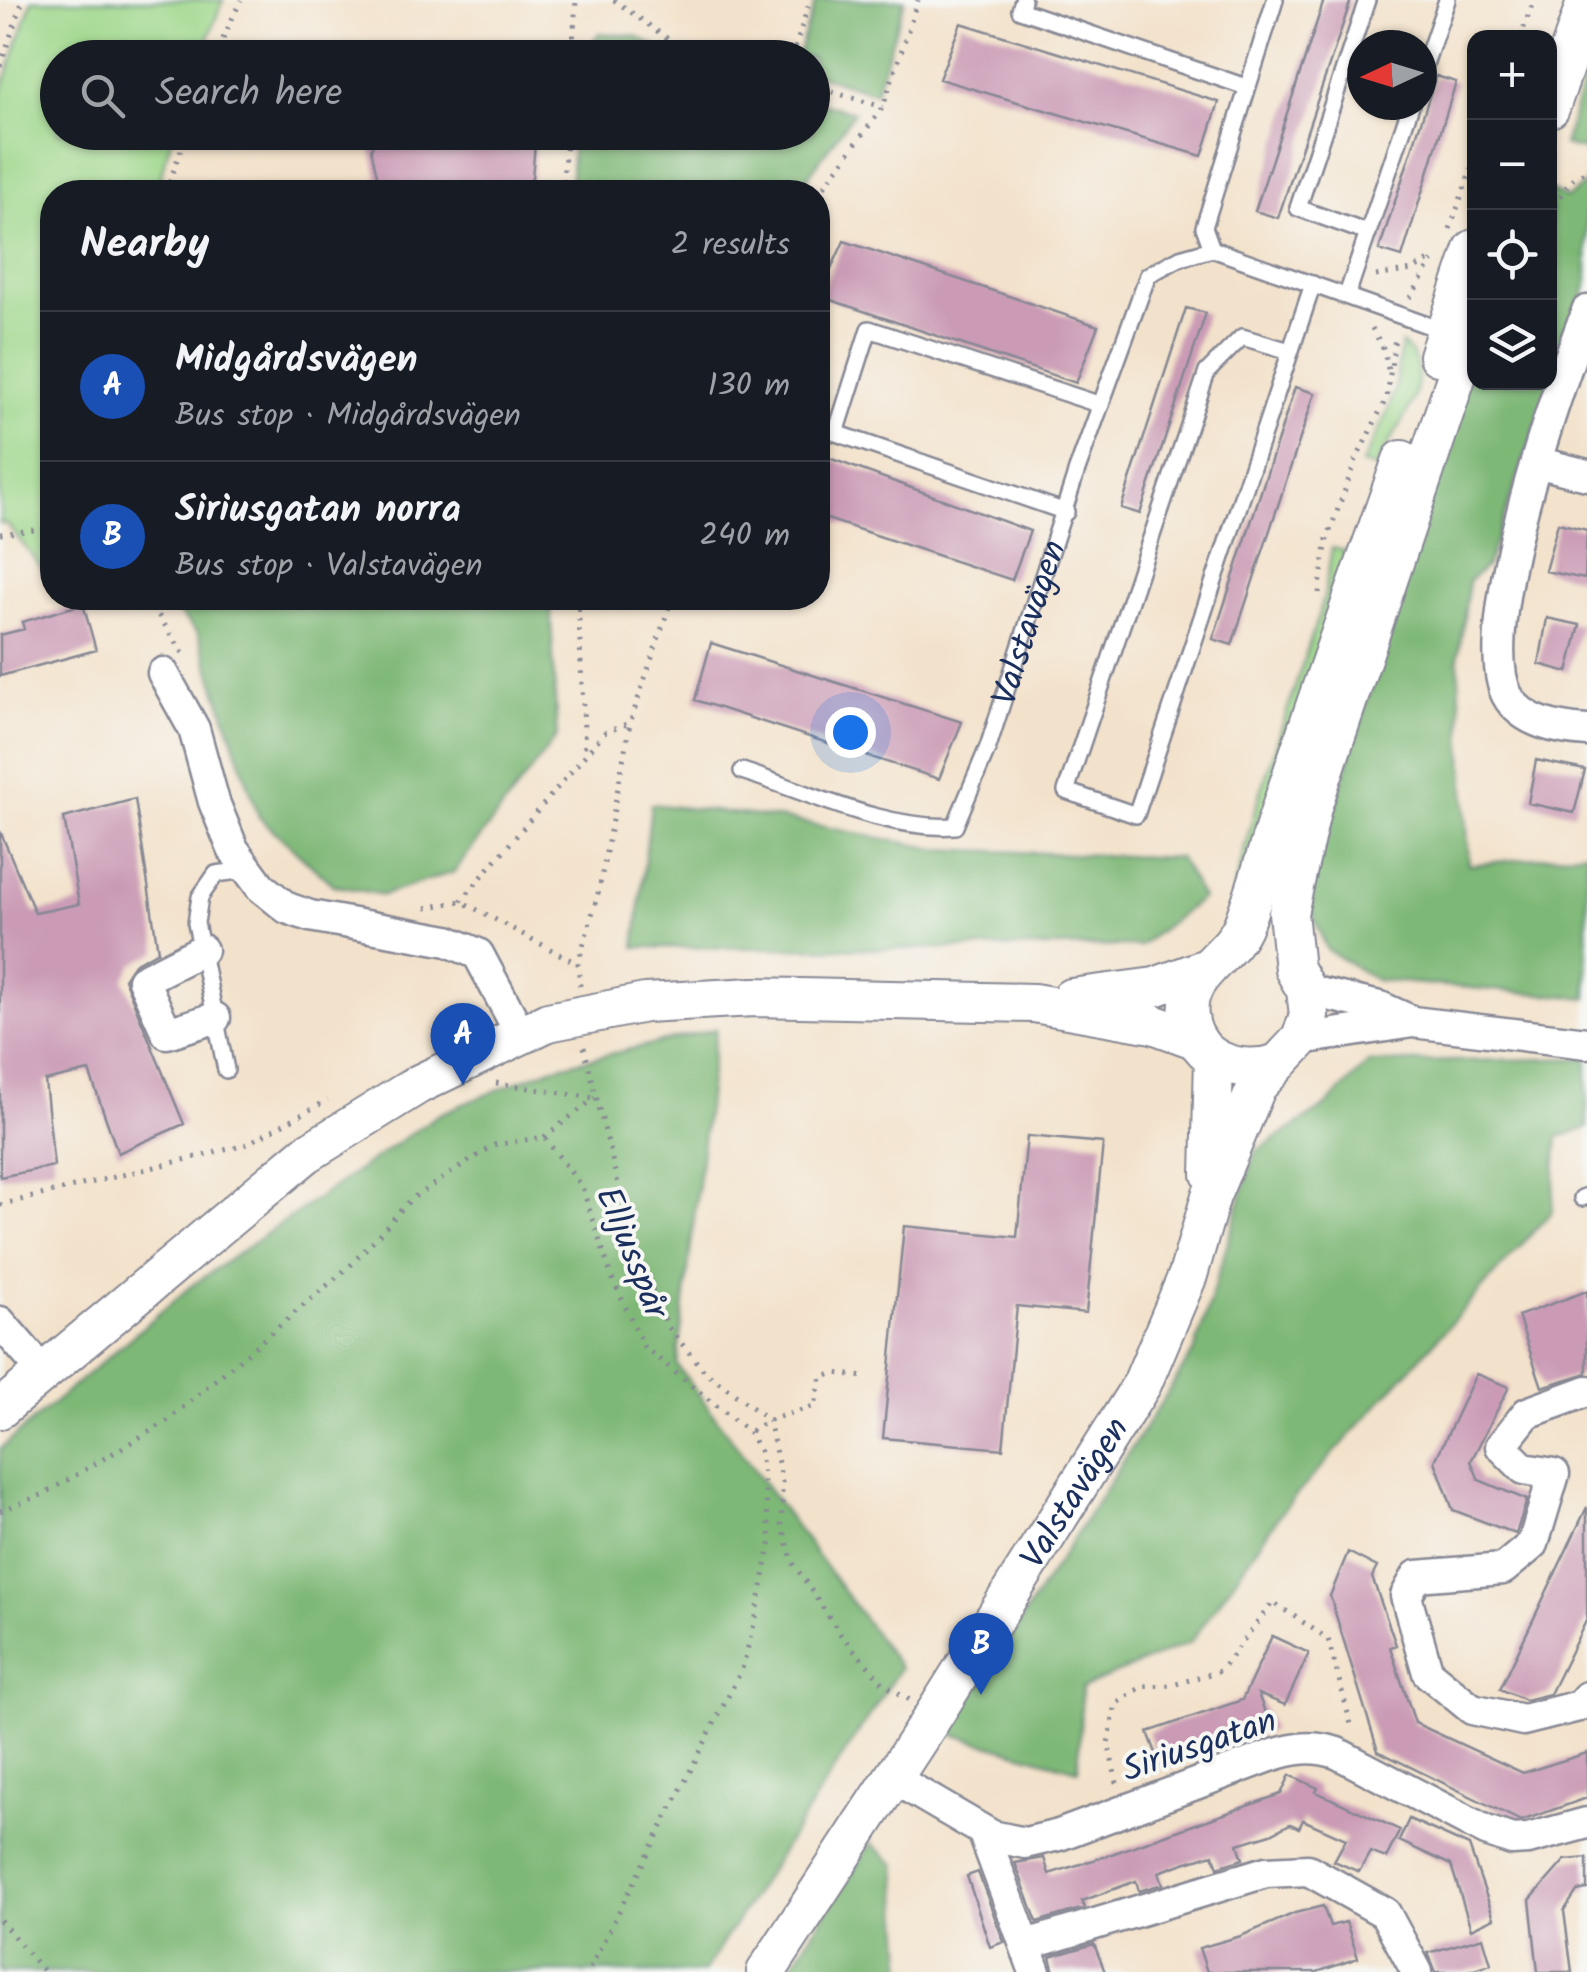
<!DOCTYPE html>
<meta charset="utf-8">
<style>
body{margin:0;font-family:Kalam,sans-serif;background:#20242c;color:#f1f3f6}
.controls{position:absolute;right:30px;top:30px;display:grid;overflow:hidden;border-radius:20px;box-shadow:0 2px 8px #0004}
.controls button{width:90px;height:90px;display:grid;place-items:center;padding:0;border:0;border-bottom:2px solid #363941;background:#171b24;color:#f1f3f6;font:50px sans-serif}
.compass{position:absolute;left:1347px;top:30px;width:90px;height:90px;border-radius:50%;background:#171b24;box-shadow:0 2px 8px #0004;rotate:266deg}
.you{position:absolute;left:850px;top:732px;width:35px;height:35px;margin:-25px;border:8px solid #fff;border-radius:50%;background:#1a73e8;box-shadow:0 0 0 15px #1a73e833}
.badge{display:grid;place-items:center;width:65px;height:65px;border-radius:50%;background:#d690ce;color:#fff;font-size:32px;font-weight:700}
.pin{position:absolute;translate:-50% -82px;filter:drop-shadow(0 2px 5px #0008)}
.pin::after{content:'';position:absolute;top:52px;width:35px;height:30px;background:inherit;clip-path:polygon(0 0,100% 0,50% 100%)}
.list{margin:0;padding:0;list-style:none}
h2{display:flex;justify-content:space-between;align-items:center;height:130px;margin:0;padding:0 40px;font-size:42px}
h2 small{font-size:32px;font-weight:400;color:#9ea1a6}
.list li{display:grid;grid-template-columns:65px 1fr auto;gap:30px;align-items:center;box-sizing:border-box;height:150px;padding:0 40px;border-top:2px solid #363941}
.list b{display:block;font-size:38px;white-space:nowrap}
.list p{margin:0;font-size:32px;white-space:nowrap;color:#9ea1a6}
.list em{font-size:32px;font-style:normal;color:#9ea1a6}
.icon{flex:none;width:55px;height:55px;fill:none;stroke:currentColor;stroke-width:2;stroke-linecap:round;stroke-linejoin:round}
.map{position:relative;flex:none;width:1587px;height:1972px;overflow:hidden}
.search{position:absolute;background:#171b24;box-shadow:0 2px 8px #0004;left:40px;top:40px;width:790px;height:110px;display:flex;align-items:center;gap:25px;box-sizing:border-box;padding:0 35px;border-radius:55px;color:#9ea1a6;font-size:38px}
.panel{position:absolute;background:#171b24;box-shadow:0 2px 8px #0004;left:40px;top:180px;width:790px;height:430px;border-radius:40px}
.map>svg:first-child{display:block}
.green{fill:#9ed78a;stroke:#5c8374;stroke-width:2.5}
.forest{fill:#7eb876;stroke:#4c746a;stroke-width:2.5}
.building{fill:#cb9bb5}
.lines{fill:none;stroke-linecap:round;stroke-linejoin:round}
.service-casing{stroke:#878894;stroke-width:20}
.minor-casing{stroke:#878894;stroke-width:35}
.tertiary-casing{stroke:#878894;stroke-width:42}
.path{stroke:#878894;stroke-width:5;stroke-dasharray:2.5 8;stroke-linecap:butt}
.service{stroke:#fff;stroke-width:15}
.minor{stroke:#fff;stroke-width:30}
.tertiary{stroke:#fff;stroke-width:38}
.labels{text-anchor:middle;stroke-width:8;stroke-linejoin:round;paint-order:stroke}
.street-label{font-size:35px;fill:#1b2f5e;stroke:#f6f6f2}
</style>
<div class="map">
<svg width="1587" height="1972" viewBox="0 0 1587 1972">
<rect width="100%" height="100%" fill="#f6f6f2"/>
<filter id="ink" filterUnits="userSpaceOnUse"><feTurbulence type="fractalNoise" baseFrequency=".01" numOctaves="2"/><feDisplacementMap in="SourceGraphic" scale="20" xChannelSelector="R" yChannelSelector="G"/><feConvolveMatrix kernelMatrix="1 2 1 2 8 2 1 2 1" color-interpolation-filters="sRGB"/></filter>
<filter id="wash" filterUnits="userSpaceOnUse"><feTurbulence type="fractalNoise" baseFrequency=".0048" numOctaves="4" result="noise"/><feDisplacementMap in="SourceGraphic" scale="40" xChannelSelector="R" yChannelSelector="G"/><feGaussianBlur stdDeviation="2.25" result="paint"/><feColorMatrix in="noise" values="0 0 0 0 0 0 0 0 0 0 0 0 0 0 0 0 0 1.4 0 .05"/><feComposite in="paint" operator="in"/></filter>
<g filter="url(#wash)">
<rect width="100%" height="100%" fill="#f3e2cb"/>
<path class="green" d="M32,0H223L201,57L58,58V132L173,133L156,192H52V581L6,523L0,524V96Z
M1401,344C1446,377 1390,433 1375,468L1362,464L1387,413L1395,389Z
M1332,548L1345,551L1342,593L1243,900L1234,889L1255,810L1324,598Z"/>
<path class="forest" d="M816,0H905L875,93L813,73L812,58L797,57Z
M599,33L636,36L676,57H582Z
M1587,67V151L1564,145Z
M813,101L854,112L797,192H570L573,133L812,132Z
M1587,182V286L1487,565L1469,581L1458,659L1469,865L1587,852V998L1376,980L1327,950L1306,898L1474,354V382H1550V190L1567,198Z
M165,598H550L557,736L454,872L383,895L333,885L259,817L198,634Z
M651,804L785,819L936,849L1179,858L1202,898L1140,946L886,949L635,947Z
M716,1029L677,1365L900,1668L704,1972H0V1449L191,1286L439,1114L551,1068Z
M1587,1058V1128L1558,1137L1552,1211L1283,1510L1191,1642L1082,1688L1078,1770L948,1733L1195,1350L1255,1152L1325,1107L1368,1063Z
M871,1843L896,1865L904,1972H787Z"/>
<g id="blocks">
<path class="building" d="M1324,0H1351L1278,218L1255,211Z
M961,23L1219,102L1202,156L939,79Z
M1436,76L1456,82L1402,257L1379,250Z
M376,132H536L532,178L524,192H381L371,150Z
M844,241L1098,326L1076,383L819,296Z
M1186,308L1206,313L1140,514L1121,508Z
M1295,387L1315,393L1232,645L1213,639Z
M818,454L1030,531L1012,580L818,516Z
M1558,523L1587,530L1585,579L1545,571Z
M83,604L96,650L0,676V635L24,629L22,622Z
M1547,618L1580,625L1568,672L1539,664Z
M711,643L962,722L939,779L695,700Z
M1536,760L1585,770L1574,813L1528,803Z
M135,799L158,951L134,964L124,979L184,1124L118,1153L89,1071L45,1081L54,1166L0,1177V831L35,913L79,904L64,818Z
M1027,1136L1103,1143L1086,1313L1017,1306L1003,1449L883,1438L904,1226L1017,1237Z
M1587,1291V1373L1542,1387L1518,1316Z
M1476,1374L1509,1387L1471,1461L1479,1480L1527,1500L1516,1534L1453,1510L1435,1461Z
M1587,1507V1619L1550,1694L1525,1700L1500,1689Z
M1348,1552L1377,1567L1372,1577L1396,1645L1390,1647L1415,1723L1523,1773L1587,1753V1798L1521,1821L1378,1751L1330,1596Z
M1272,1636L1309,1653L1285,1705L1258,1694L1272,1730L1162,1769L1148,1732L1242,1700Z
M1290,1775L1318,1788L1316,1792L1400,1830L1386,1858L1370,1852L1359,1872L1334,1861L1346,1839L1303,1820L1299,1828L1290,1824L1271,1834L1238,1844L1243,1859L1218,1867L1213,1854L1181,1864L1159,1872L1163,1884L1139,1891L1136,1881L1082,1901L1084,1908L1037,1922L1015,1863L1044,1858L1049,1874L1106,1856L1281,1794Z
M1409,1819L1469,1846L1494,1918L1471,1929L1451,1865L1399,1841Z
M1587,1858V1889L1577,1891L1564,1911L1572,1972H1538L1530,1900L1565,1860Z
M978,1872L1004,1942L990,1947L967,1876Z
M1323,1906L1330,1926L1346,1922L1358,1958L1317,1972H1207L1199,1948L1241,1936L1295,1913Z
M1483,1937L1491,1964L1464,1972H1436L1428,1953Z
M1094,1944L1105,1972H1054L1050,1957Z"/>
</g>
</g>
<g filter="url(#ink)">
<use href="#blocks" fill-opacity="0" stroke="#878894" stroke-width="2.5"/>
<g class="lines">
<g class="service-casing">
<g id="service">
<path d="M1023,0L1020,10L1246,87"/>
<path d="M1367,0L1298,208L1368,233"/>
<path d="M1422,73L1447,0"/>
<path d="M1212,249L1204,227L1275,0"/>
<path d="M1347,295L1411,105"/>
<path d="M1290,351L1242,337L1207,372L1066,791L1136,815L1313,284"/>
<path d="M1066,512L836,433L869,329L1101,405"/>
<path id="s1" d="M742,771C808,792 886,831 955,826L988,747L1077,470L1148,275L1180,258L1212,249L1447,332"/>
<path d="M226,1070L196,923L200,897L216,874L246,870"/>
<path d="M1582,1198L1587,1196"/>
</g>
</g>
<g class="minor-casing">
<path id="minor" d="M1587,311C1559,385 1473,627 1507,695C1522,723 1558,729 1587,731
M1536,462L1587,475
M163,673L194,729L214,802L233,849L261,887L287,908L310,916L448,941L478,954L521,1035
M202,950L143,980L167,1033L215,1018
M1306,990L1380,1007L1413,1022L1587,1043
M1301,1039L1413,1022
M0,1322L45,1374
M1587,1391L1527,1413L1501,1446L1524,1469L1554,1474L1533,1544L1503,1569L1417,1576L1406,1596L1428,1673L1472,1709L1523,1720L1579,1706L1587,1697
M893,1778L992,1836L1025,1843L1059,1835L1270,1756C1295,1748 1312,1745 1337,1753L1486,1831L1512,1840L1528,1839L1587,1823
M983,1831L1035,1972
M1026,1945L1266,1872L1308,1870L1385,1913L1417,1972"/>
</g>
<g class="tertiary-casing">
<g id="tertiary">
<path d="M1550,108L1587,0"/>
<path d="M1438,356L1474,249"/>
<path d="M1071,998L1155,987L1204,969"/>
<path d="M1276,1064C1239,1074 1195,1062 1189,1017C1183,972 1231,959 1244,922C1259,882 1270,840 1284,799C1321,685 1362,573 1402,460"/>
<path d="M1211,1174L1214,1058"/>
<path d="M0,1409L306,1154L419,1084L548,1022L645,1003L754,997L1034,1003L1153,1024L1197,1040"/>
<path id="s2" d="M766,1972L934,1715L1142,1384L1188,1275L1211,1196L1257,1086L1301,1039L1309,1015L1306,990L1294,969L1288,913L1312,807L1474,324"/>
</g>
</g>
<path class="path" d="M614,0L675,44L720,58
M1520,38L1534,0
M214,58L241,0
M572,58L576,0
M792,58L810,0
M0,66L23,0
M812,86L883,107
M166,192L187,132
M562,192L567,132
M818,195L883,107L918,0
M1550,215L1570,181L1587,170
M1450,229L1474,161
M1376,276L1412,270L1435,258
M1410,298L1433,261
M1372,328L1383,348L1389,373
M0,534L52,528
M1319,593L1327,539L1355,462L1387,397L1395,337
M147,598L183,653
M578,598L585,752
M461,901L604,733L629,723
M426,908L461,901L578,964
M580,986L578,964L599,890L630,723L672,598
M584,1047L633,1244L668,1327L705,1372L769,1420L782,1482V1524L793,1563L841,1635L884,1684L910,1700
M496,1083L594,1098
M544,1137L595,1098
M0,1205L245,1145L328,1100
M751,1431L769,1420L815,1406L821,1378L835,1373L865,1377
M0,1511L44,1494L167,1421L350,1266L411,1199L494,1145L544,1137L582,1187L612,1278L644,1347L749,1432L760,1452L771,1540L757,1613L742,1669L588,1972
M1117,1783L1108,1743L1116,1704L1143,1686L1173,1685L1220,1671L1273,1602L1328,1639L1352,1728
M0,1920L44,1972"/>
<use href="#service" class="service"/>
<use href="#minor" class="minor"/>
<use href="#tertiary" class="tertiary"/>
</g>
</g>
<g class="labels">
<g class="street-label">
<text dy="12" stroke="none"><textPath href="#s1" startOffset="438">Valstavägen</textPath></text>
<text transform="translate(633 1252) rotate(68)" y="12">Elljusspår</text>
<text dy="12" stroke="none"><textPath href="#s2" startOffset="570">Valstavägen</textPath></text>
<text transform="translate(1199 1744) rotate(-19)" y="12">Siriusgatan</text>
</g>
</g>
</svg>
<div class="controls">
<button>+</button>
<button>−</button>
<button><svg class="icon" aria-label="locate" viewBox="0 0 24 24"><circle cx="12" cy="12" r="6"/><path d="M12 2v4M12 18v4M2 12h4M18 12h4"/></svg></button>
<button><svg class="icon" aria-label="layers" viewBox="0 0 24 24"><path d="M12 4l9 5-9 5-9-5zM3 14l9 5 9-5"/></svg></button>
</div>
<svg class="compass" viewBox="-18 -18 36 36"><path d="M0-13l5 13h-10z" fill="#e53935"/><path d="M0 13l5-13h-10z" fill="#9ea1a6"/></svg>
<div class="you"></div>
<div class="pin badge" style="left:463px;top:1085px;background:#1a4fb4">A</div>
<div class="pin badge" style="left:981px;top:1695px;background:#1a4fb4">B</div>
<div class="search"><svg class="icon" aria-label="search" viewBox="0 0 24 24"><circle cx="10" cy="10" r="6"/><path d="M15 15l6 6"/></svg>Search here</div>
<section class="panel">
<h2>Nearby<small>2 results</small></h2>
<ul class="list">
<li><span class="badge" style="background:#1a4fb4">A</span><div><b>Midgårdsvägen</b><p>Bus stop · Midgårdsvägen</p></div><em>130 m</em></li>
<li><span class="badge" style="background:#1a4fb4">B</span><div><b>Siriusgatan norra</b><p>Bus stop · Valstavägen</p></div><em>240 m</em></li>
</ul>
</section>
</div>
